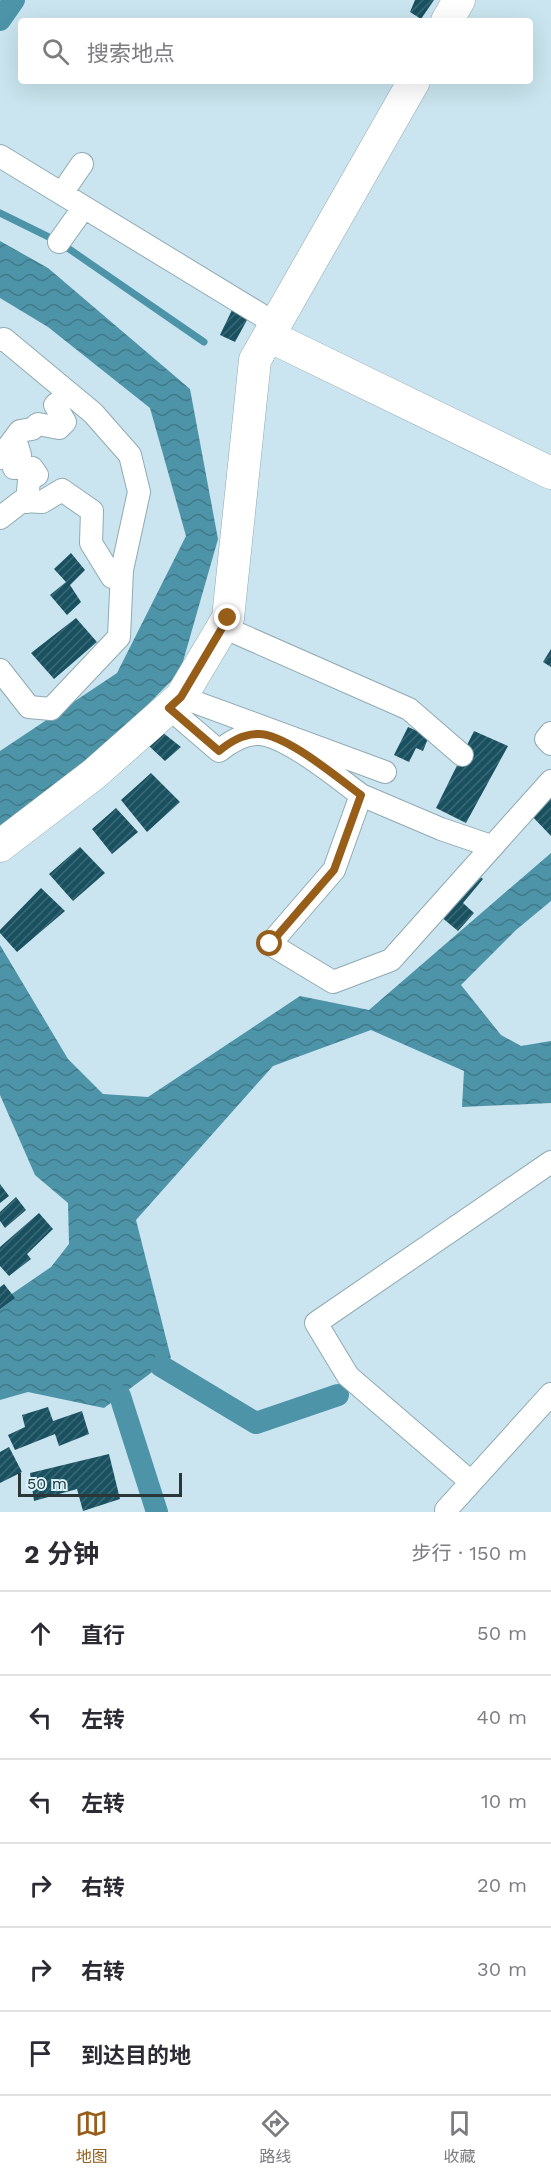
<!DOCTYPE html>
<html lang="zh">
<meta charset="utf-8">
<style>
body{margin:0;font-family:"Work Sans","Noto Sans SC",sans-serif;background:#f7f7f7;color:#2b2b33}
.scale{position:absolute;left:18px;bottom:15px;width:164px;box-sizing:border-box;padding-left:6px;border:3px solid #2b3639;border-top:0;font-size:16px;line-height:21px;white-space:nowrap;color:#2b3639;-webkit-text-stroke:4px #d7f3fc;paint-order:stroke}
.stop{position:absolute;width:18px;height:18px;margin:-14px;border:4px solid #965e19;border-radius:50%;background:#fff}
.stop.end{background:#965e19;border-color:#fff;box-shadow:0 2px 6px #0008}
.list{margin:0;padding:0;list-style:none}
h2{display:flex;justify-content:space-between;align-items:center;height:78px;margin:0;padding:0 24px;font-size:26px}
h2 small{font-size:20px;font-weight:400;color:#7c7c81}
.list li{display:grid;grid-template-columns:39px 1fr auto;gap:18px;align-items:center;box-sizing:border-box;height:84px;padding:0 24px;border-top:2px solid #e1e1e2}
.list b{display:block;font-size:22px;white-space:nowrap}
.list em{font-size:20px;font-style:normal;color:#7c7c81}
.icon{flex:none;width:33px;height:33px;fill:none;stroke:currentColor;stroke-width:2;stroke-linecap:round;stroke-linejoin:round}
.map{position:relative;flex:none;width:551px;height:1512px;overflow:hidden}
.search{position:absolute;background:#fff;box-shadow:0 6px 24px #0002;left:18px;right:18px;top:18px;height:66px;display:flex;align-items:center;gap:15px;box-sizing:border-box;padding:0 21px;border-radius:6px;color:#7c7c81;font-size:22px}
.sheet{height:582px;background:#fff}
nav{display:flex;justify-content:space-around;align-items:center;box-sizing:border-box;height:84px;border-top:2px solid #e1e1e2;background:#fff;font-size:16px;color:#7c7c81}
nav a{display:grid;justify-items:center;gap:3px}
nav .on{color:#965e19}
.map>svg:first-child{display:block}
.water{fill:url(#water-waves)}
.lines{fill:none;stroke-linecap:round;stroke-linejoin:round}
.stream{stroke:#4d94a9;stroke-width:7}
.canal{stroke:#4d94a9;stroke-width:22}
.building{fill:url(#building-hatch)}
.street-casing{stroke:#90aab3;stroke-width:24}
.secondary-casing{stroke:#90aab3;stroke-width:33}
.street{stroke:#fff;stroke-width:22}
.secondary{stroke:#fff;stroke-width:32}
.route{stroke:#965e19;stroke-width:8}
</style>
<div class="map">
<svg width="551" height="1512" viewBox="0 0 551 1512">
<defs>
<pattern id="water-waves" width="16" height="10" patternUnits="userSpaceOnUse" patternTransform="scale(1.5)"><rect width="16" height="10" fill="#4d94a9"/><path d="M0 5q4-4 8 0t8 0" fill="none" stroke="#407a8b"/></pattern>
<pattern id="building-hatch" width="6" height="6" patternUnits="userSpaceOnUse" patternTransform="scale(1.5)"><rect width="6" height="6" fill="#195160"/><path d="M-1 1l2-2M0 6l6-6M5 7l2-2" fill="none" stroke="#3a6874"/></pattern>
</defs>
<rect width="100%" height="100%" fill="#cae5ef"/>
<path class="water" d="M0,241L48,268L190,389L218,539L180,672L0,854V751L117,673L186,536L150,408L48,327L0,298Z
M551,853V901L516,930L461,985L501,1035L521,1046L551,1041V1103L462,1107L464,1071L371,1030L273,1066L136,1220L171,1358L104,1408L28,1392L0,1400V1302L51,1267L69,1244L68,1203L35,1175L0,1095V945L68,1059L103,1094L148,1097L300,996L369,1010Z"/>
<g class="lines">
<path class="stream" d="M0,213L59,242L204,342"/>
<path class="canal" d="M0,20L14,0
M161,1366L256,1423L338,1395
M120,1396L157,1512"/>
</g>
<path class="building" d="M415,0H434L421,19L410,12Z
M232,310L247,320L235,342L220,335Z
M71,553L85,570L70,585L81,602L67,615L50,595L66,582L54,569Z
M76,618L97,642L54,679L31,653Z
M551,649V667L543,662Z
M408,727L429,736L423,751L416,748L409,762L394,755Z
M474,731L508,746L466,823L436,808Z
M162,732L181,747L165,761L149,746Z
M151,773L180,802L147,832L121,800Z
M551,794V836L529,813Z
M116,808L138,832L112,854L92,829Z
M80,847L105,873L73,901L49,874Z
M473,871L483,879L463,903L474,913L458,931L440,916Z
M41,888L65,911L17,952L0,933V930Z
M0,1184L9,1196L0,1203Z
M16,1197L26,1210L5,1228L0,1221V1212Z
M39,1213L53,1229L27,1254L31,1259L9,1276L0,1266V1247Z
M4,1284L15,1298L0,1309V1287Z
M48,1407L53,1421L82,1411L89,1434L59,1446L55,1434L15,1450L8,1435L25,1427L22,1415Z
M9,1447L22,1472L0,1483V1452Z
M109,1454L120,1499L83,1511L77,1489L34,1501L30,1473Z"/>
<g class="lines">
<g class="street-casing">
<path id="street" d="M0,156L276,324
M62,193L82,164
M59,242L84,207
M0,340L4,339L93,413L130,455L139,492L122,570
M16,442L20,455L12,462L14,468H32L37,475L29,480L27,502
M0,458L20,431L32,429L38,424L59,428L65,422L55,405L70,394
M0,518L22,501L42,502L62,490L92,511L91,543L112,577L122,570L119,637L51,709L29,707L0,670
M223,627L409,709L462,755
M181,697L385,772
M169,708L219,751C230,742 241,735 256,734C283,732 339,779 361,795L334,870L270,944L333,982L391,960L551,781
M551,733L546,739L551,744
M361,795L441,829L491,846
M471,1482L348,1376L316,1323L551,1162
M448,1512L446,1510L551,1394"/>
</g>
<g class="secondary-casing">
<path id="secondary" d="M447,21L459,0
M269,336L551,473
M0,846L94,774L181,697L228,618L255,360L414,81"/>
</g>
<use href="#street" class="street"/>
<use href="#secondary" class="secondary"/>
</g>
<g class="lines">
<path class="route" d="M228,618L181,697L169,708L219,751C230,742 241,735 257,734C284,732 339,779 361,795L334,870L270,944"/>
</g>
</svg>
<div class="scale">50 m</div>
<div class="stop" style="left:270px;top:944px"></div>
<div class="stop end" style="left:228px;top:618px"></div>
<div class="search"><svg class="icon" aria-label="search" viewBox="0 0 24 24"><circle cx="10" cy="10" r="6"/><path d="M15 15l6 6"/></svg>搜索地点</div>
</div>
<section class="sheet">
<h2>2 分钟<small>步行 · 150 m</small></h2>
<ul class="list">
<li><svg class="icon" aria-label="ahead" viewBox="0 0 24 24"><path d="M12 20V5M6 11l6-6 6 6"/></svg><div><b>直行</b></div><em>50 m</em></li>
<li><svg class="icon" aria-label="left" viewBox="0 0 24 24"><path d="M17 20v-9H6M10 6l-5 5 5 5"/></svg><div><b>左转</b></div><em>40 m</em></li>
<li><svg class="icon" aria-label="left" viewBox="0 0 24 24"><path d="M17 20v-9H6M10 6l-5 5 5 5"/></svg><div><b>左转</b></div><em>10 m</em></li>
<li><svg class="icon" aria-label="right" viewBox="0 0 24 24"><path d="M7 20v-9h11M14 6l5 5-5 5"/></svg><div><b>右转</b></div><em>20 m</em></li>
<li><svg class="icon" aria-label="right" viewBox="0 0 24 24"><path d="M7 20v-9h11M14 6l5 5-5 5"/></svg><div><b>右转</b></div><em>30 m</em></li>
<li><svg class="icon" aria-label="arrive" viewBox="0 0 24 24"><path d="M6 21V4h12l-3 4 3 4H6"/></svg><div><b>到达目的地</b></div></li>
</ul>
</section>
<nav>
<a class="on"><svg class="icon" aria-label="map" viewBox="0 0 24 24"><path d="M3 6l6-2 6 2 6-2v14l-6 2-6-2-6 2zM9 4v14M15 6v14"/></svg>地图</a>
<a><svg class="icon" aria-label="directions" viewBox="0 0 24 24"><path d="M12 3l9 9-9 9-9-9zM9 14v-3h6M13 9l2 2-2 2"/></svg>路线</a>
<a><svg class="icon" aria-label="saved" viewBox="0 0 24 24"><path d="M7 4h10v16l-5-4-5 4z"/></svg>收藏</a>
</nav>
